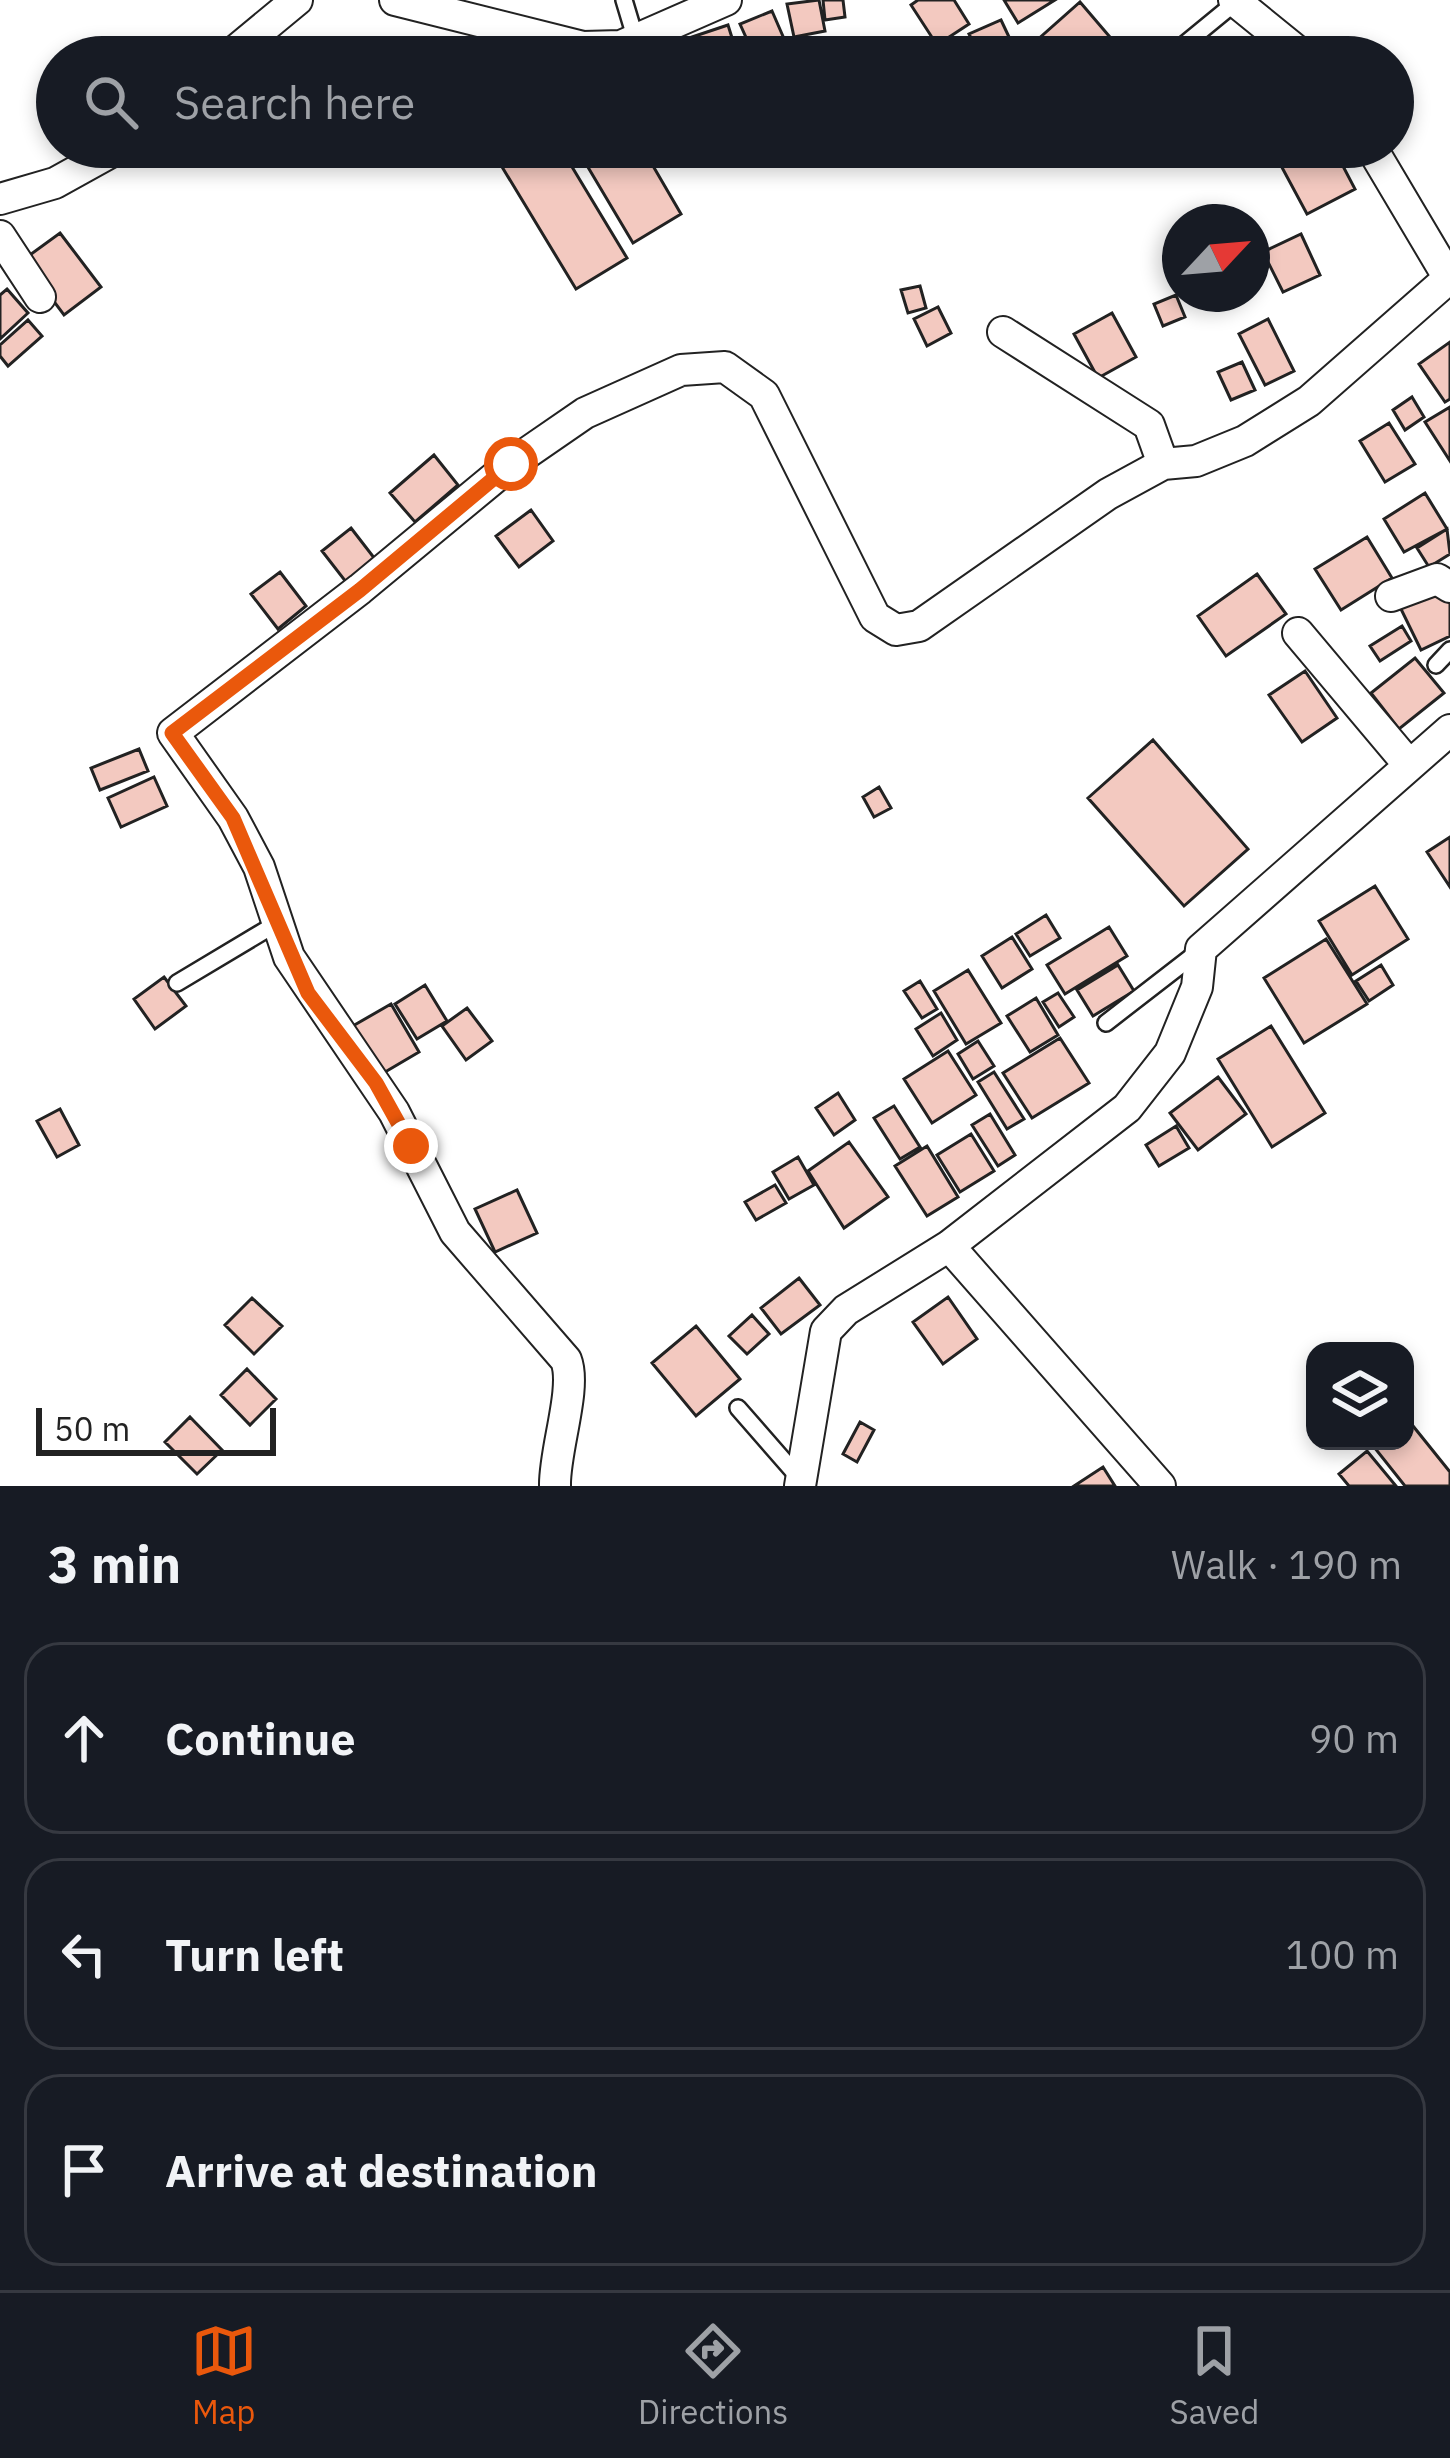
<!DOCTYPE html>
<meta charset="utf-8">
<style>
body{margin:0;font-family:"IBM Plex Sans",sans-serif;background:#242831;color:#f1f3f6}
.controls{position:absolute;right:36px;bottom:36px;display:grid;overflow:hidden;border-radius:24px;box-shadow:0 6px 18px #0003}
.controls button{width:108px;height:108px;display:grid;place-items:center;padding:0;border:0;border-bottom:3px solid #363941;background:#171b24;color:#f1f3f6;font:60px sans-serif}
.compass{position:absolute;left:1162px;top:204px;width:108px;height:108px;border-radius:50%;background:#171b24;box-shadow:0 6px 18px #0003;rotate:64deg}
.scale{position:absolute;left:36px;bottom:30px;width:240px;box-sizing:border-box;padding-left:12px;border:6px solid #222;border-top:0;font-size:33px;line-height:42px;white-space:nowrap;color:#222;-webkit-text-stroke:9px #fff;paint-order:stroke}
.stop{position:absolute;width:36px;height:36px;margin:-27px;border:9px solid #ea580c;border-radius:50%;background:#fff}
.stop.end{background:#ea580c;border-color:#fff;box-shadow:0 3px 12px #0008}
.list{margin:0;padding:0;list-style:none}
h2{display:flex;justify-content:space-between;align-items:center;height:156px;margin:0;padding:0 48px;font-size:51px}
h2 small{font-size:39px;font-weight:400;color:#9ea1a6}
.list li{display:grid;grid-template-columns:78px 1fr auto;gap:36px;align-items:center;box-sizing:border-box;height:192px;margin:0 24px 24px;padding:0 24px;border:3px solid #363941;border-radius:36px}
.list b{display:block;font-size:45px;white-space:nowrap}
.list em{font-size:39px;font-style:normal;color:#9ea1a6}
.icon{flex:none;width:66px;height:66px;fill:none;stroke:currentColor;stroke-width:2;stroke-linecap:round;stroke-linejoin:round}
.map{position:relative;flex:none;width:1450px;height:1486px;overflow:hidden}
.search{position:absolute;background:#171b24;box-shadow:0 6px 18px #0003;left:36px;right:36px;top:36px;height:132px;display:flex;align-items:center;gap:30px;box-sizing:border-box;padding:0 42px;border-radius:66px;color:#9ea1a6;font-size:45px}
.sheet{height:804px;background:#171b24}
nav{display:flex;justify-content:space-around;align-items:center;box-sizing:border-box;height:168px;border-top:3px solid #363941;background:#171b24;font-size:33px;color:#9ea1a6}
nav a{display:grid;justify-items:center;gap:6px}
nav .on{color:#ea580c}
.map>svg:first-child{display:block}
.building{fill:#f3c9c0;stroke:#222;stroke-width:3}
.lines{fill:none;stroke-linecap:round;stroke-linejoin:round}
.lane-casing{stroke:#222;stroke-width:20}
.street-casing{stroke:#222;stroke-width:34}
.lane{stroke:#fff;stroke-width:15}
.street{stroke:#fff;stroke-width:30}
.route{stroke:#ea580c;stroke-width:15}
</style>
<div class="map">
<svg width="1450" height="1486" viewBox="0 0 1450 1486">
<rect width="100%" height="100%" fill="#fff"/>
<path class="building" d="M819,0L825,31L794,37L787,4Z
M823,0H843L845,17L825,20Z
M918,0H954L969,24L937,45L911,5Z
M1004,0H1055L1018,23Z
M1080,2L1127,57H1035L1027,49Z
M772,11L785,41L754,55L740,24Z
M1001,20L1017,54L980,57L969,34Z
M728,25L738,57H682L677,42Z
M471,37L479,57H443L440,49Z
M490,147H560L627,258L576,289Z
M576,147H642L681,214L633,243Z
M1271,147H1333L1355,189L1307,214Z
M60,233L101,287L64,315L23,260Z
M1301,234L1320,275L1283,292L1263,252Z
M920,286L926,308L908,313L901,290Z
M7,289L28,313L0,339V295Z
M1176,295L1185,317L1163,326L1154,304Z
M938,307L951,333L927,346L914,319Z
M1112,313L1136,357L1098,378L1074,334Z
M1268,319L1294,371L1265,385L1239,334Z
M28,320L42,336L8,366L0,356V345Z
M1450,342V399L1445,402L1419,364Z
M1242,362L1255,390L1231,400L1218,372Z
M1412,397L1424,417L1405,430L1393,410Z
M1450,407V461L1425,422Z
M1389,423L1415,464L1385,482L1360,441Z
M434,455L458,485L415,522L390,493Z
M1425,493L1447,529L1404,552L1384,519Z
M531,510L553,541L519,567L496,536Z
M351,528L375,559L346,582L322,551Z
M1447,529L1450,554L1429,567L1417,548Z
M1367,537L1392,578L1341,610L1315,569Z
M280,572L306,606L278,629L251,594Z
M1257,574L1286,614L1226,656L1198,616Z
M1442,585L1450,602V636L1421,650L1399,605Z
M1402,626L1411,641L1380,661L1370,646Z
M1415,658L1444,693L1399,729L1371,693Z
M1305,671L1337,718L1302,742L1269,695Z
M1153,740L1248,849L1184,906L1088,798Z
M139,749L148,771L100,790L91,768Z
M154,777L167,806L121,827L108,798Z
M879,787L891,808L874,817L863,797Z
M1450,837V887L1427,852Z
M1375,886L1408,939L1352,975L1319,921Z
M1046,915L1060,938L1030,956L1016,934Z
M1109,927L1127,956L1065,994L1047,965Z
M1012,937L1032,969L1002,988L982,956Z
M1326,939L1367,1004L1304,1043L1264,978Z
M1118,965L1134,991L1093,1016L1077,990Z
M1381,965L1393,985L1369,1001L1356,981Z
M968,970L1001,1023L966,1044L934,991Z
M164,977L186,1006L155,1029L134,999Z
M920,981L937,1009L922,1018L904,991Z
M425,985L447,1021L417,1039L395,1004Z
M1058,993L1074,1017L1059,1027L1043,1002Z
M1036,998L1058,1035L1030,1052L1007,1016Z
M391,1004L419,1052L380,1075L351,1027Z
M467,1008L492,1041L466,1060L442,1026Z
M941,1013L957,1040L933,1056L916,1029Z
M1271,1026L1325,1113L1272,1147L1218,1059Z
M1060,1038L1089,1083L1032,1118L1003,1073Z
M978,1041L994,1066L973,1079L958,1054Z
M948,1051L976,1095L932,1123L904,1079Z
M994,1072L1024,1119L1007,1129L978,1082Z
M1218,1077L1246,1114L1198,1150L1170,1113Z
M838,1093L855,1120L834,1135L816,1108Z
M894,1106L920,1147L900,1159L874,1118Z
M60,1109L79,1145L57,1157L37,1121Z
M990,1114L1015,1155L998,1166L972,1125Z
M1176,1126L1189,1148L1159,1166L1146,1145Z
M971,1134L994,1171L960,1192L937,1155Z
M849,1142L888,1197L844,1228L808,1171Z
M927,1146L958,1197L927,1216L895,1166Z
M798,1157L814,1185L789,1199L773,1172Z
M775,1185L786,1203L756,1220L745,1202Z
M517,1190L537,1233L495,1252L475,1209Z
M799,1278L820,1305L781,1334L761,1308Z
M948,1297L977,1339L943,1364L913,1322Z
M252,1298L282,1326L254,1354L225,1325Z
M752,1315L769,1334L747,1354L729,1336Z
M696,1326L740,1379L696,1416L652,1363Z
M247,1369L276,1399L250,1425L221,1395Z
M1405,1416L1450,1472V1486H1405L1370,1442L1405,1441Z
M190,1417L222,1450L197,1474L165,1442Z
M860,1422L874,1430L857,1462L843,1454Z
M1367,1451L1396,1486H1349L1339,1474Z
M1103,1467L1115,1486H1074Z"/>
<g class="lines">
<g class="lane-casing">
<path id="lane" d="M624,0L636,40
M1169,57L1236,2
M1436,665L1450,650
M177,983L274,925
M1106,1023L1199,951
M738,1408L800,1479"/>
</g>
<g class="street-casing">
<path id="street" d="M395,0L583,47L621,46L726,0
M1234,0L1304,57
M228,57L297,0
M1371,147L1450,280
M0,199L55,183L120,147
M0,236L40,297
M1003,332L1149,425L1163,464
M1391,596L1437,579L1450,587
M1298,633L1409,765
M949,1246L1160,1486
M555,1486C554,1451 577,1388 566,1360L455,1232L394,1112L289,957L259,867L233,818L173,733L360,589L511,464L585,413L681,370L725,367L764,395L875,617L896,630L919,626L1108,494L1163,464L1196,461L1245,441L1309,401L1448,279
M800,1486L826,1331L846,1310L949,1246L1127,1108L1170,1053L1197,987L1201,949L1450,730"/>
</g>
<use href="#lane" class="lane"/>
<use href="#street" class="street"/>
</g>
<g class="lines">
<path class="route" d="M411,1146L376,1083L308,993L233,818L172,733L360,590L511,464"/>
</g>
</svg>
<div class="controls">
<button><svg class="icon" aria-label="layers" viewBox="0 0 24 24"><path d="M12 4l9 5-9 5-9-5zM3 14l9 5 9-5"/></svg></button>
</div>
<svg class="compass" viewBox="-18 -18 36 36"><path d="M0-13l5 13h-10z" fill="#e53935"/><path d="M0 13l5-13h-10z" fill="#9ea1a6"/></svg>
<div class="scale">50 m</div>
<div class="stop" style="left:511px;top:464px"></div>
<div class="stop end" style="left:411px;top:1146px"></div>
<div class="search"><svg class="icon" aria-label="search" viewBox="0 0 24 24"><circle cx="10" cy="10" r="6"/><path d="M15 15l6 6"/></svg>Search here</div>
</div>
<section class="sheet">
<h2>3 min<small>Walk · 190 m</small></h2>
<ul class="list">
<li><svg class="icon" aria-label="ahead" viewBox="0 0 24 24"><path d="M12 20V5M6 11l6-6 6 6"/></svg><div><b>Continue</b></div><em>90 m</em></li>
<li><svg class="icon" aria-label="left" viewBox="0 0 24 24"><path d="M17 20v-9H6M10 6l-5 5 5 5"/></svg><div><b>Turn left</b></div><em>100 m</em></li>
<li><svg class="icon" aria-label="arrive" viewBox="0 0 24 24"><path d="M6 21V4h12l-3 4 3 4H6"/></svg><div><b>Arrive at destination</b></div></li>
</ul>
</section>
<nav>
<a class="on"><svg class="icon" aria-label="map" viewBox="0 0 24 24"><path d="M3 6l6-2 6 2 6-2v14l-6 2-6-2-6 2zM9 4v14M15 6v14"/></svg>Map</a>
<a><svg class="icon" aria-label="directions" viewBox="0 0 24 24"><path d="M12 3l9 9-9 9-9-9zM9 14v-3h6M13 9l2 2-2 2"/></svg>Directions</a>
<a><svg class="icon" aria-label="saved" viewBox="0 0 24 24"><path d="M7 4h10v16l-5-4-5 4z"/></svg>Saved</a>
</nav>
